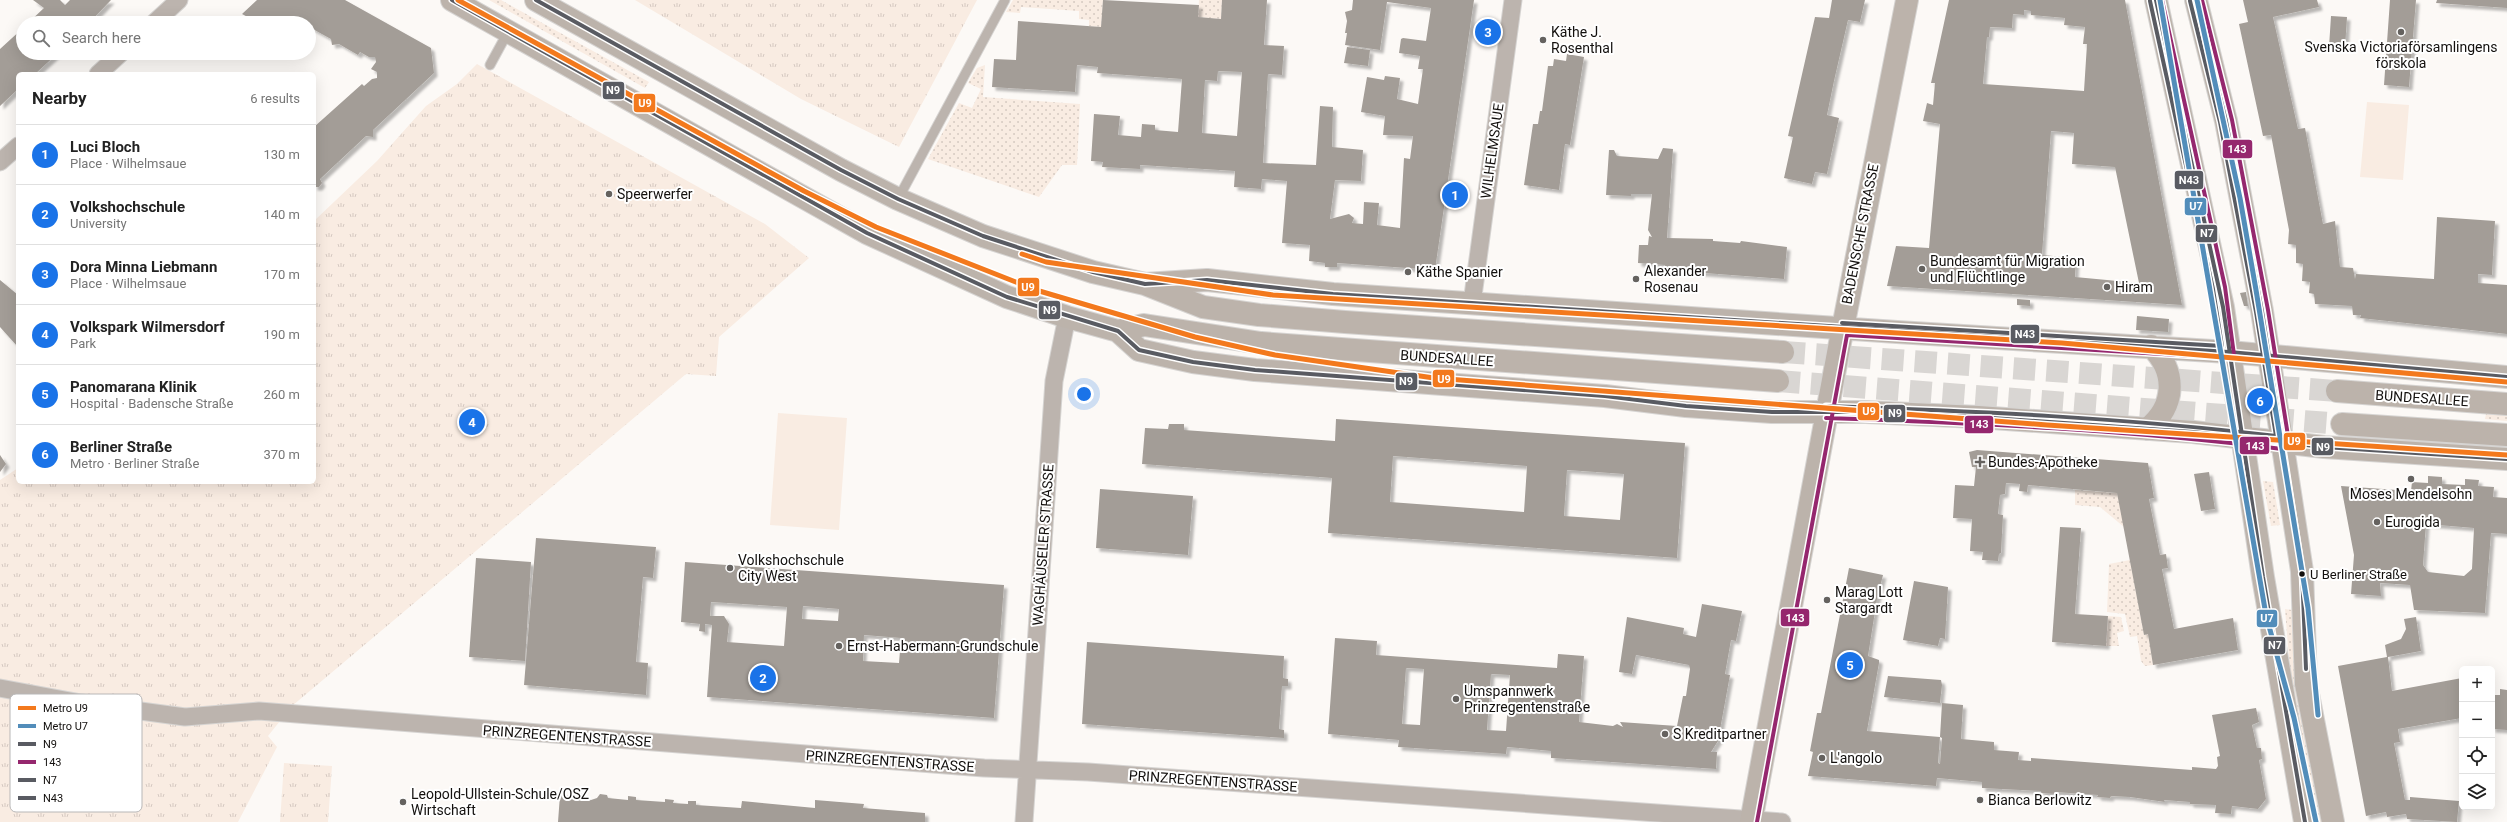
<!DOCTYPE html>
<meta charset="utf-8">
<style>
body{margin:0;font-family:Roboto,sans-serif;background:#f6f6f6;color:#222}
.controls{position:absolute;right:12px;bottom:12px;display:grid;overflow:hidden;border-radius:6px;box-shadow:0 4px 16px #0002}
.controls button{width:36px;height:36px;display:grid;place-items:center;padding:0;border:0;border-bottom:1px solid #e0e0e0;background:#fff;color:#222;font:20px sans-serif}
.you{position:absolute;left:1084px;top:394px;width:14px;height:14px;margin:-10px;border:3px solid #fff;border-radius:50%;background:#1a73e8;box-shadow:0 0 0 6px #1a73e833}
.badge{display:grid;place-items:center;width:26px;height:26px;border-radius:50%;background:#1a73e8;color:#fff;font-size:13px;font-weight:700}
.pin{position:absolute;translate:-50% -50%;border:2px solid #fff;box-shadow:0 1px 4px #0006}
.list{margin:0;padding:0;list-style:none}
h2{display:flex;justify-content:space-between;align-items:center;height:52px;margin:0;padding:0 16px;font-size:17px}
h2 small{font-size:13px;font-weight:400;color:#767676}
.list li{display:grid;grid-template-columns:26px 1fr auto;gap:12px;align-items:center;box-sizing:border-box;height:60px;padding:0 16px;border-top:1px solid #e0e0e0}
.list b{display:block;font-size:15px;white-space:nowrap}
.list p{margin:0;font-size:13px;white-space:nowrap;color:#767676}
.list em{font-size:13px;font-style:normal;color:#767676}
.icon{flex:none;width:22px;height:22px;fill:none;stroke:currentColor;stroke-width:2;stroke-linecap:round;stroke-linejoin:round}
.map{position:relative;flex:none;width:2507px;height:822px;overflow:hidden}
.search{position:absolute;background:#fff;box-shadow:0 4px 16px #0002;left:16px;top:16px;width:300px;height:44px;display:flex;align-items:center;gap:10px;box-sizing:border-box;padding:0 14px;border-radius:22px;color:#767676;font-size:15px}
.panel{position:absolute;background:#fff;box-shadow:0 4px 16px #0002;left:16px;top:72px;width:300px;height:412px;border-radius:6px}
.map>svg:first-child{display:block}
.grass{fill:url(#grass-dots)}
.park{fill:url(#park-tufts)}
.garden{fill:#f9ece2}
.building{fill:#a39d97;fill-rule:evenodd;filter:url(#shadow)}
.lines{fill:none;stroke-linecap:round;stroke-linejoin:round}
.secondary-tunnel{stroke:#d9d6d3;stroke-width:22;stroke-dasharray:22 11;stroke-linecap:butt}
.lane-casing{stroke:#d6d4d2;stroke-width:11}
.street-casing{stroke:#d6d4d2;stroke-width:19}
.secondary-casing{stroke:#d6d4d2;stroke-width:24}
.lane{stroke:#bcb4ae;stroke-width:9}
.street{stroke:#bcb4ae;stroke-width:17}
.secondary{stroke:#bcb3ab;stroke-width:22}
.bus-1-casing{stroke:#fff;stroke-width:7}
.bus-2-casing{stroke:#fff;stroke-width:7}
.bus-3-casing{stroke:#fff;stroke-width:7}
.bus-4-casing{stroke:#fff;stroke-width:7}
.bus-1{stroke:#595b62;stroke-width:4}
.bus-2{stroke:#95276e;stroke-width:4}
.bus-3{stroke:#595b62;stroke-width:4}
.bus-4{stroke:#595b62;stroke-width:4}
.metro-1-casing{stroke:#fff;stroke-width:8}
.metro-2-casing{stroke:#fff;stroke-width:8}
.metro-1{stroke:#f3791d;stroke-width:5}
.metro-2{stroke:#528dba;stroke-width:5}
.poi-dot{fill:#65625f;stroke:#fff;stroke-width:1.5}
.bus-dot{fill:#13100e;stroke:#fff;stroke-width:1.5}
.labels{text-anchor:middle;stroke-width:4;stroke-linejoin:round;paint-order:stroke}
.bus-label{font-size:13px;fill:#13100e;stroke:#fff;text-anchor:start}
.poi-label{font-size:14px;fill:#13100e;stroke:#fff;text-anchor:start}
.street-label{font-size:14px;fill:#13100e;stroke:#fff}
.key{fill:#fff;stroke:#b8b7b7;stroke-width:1}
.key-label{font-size:11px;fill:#13100e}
.line-badge{stroke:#fff;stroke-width:1.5}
.badge-label{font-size:11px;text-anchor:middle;font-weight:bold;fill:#fff}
</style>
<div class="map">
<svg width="2507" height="822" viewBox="0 0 2507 822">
<defs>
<pattern id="grass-dots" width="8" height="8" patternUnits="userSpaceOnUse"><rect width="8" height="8" fill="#f9ece2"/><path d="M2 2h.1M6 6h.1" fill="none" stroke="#d5c9c1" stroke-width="1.8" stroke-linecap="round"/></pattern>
<pattern id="park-tufts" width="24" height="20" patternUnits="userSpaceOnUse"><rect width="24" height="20" fill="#f9ece2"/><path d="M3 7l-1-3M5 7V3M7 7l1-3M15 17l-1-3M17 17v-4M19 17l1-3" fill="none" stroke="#d5c9c1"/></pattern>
<filter id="shadow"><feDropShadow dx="3.5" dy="3.5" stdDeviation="1" flood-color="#0004"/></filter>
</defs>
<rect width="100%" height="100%" fill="#fcf9f6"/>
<path class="grass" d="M489,0H501L649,82L645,88Z
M1013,0H1103L1101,27L1089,26V20L1079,19V11L1021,7L1020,13L1006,12Z
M1199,0H1222L1221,19L1198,17Z
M985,65L983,97L1080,104L1077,165H1062L1039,197L928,159L959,103L972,108L981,89L968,83L977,68Z
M2486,414L2507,415V421L2485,419Z
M2263,481L2273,482L2280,525L2271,526Z
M2075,490L2117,493L2124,527L2100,507L2075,505Z
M2130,560L2144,635L2148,634L2153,665L2145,666L2141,661L2137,636L2130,637L2125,614L2107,612L2109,564Z
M2285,609L2292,610L2294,655L2301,708L2322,822H2315L2291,682Z
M2108,616L2121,617L2124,631L2117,633L2119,646H2106Z"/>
<path class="park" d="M635,0H977L899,147L801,99Z
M477,64L765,224L809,258L719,337L716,376L686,374L292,706L268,736L277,747L238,822H0V480L18,468V482H314V221L377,161L426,106L457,84Z
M284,763L332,766L328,822H280Z"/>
<path class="garden" d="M2367,102L2409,105L2403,180L2360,177Z
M778,413L847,418L839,530L770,525Z"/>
<path class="building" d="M33,0H60L65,5L70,0H111L89,23H28L44,8Z
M257,0H345L431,48L434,73L373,130V137L366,136L320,179L322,183L319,187H314V127L362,84L364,86L372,79L377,78V72L371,69L376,62L375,57H369L360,52L358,55L339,44L332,45L331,39L311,28L313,26L309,23H259L242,14Z
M1103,0L1199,5L1198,17L1221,19L1222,0H1267L1264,45L1284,46L1282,75L1268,74L1263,163L1316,165L1320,106L1333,107L1332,147L1363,150L1361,181L1335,180L1330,219L1349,214L1354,218L1352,223L1363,224L1364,202L1379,203L1377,225L1400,228L1404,158L1410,159L1413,136L1383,135L1385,116L1361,112L1367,77L1384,80L1385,76L1400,78L1397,99L1418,104L1423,69H1418L1420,56L1399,53L1401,39L1403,38L1426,41L1431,8L1387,2L1380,50L1345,45L1347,33H1345L1347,21L1345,12L1352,10L1353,0H1474L1435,270L1337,263V267H1325V263L1309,261L1310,245L1282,243L1287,181L1262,179L1261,189L1234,187L1235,171L1140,165V169L1102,167L1103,162L1091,161L1094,114L1120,116L1118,135L1141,137L1142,124L1155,125V130L1178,132L1182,79L1097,73L1098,67L1077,65L1075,92L992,87L994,59L1016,60L1018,21L1101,27ZM1218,71L1242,72L1237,136L1202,133L1205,80L1217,81Z
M1832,0H1865L1860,22L1848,20L1834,81L1827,115L1839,118L1827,174L1815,172L1812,184L1784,178L1793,137L1788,136L1815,17L1829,18Z
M1949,0H2125L2182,305L1887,286L1896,246L1929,248L1940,124L1923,121L1927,103L1933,105L1935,83H1931ZM2024,10L2031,11V15L2065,18L2064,25L2085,27L2083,44H2087L2084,91L1983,84L1987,37H1989L1990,27L2012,28L2013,14L2024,15ZM2051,131L2074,133L2072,164L2115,167L2139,283L2075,277L2076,258L2042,255Z
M2243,0H2317L2319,7L2273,17L2298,129L2305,128L2323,224L2335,221L2340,267L2353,268L2355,279L2356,274L2434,279L2437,217L2495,221L2492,275L2478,274V283L2507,285V334L2360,318L2361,315H2353L2352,306L2315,304L2314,294L2309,293L2310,282L2302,281L2303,264L2296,263V245L2288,244L2289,230L2271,135L2263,136L2239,24L2248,22Z
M2390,0H2416L2409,87L2384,85Z
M2437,0H2507V8L2436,3Z
M2331,16L2347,17L2345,48L2329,47Z
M23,28V53H58L35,74H18V89L0,106V49Z
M1347,47L1370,50L1368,66L1344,63Z
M1567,54L1584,57L1570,145L1565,144L1559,190L1524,185L1533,124H1538L1540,111H1542L1548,66H1553L1554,59L1566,61Z
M1663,148L1673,149L1667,238L1713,239V241L1740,243L1741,241L1787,247L1784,279L1664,270L1665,265L1638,263L1639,245H1648L1649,236L1652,237L1648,230L1652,194H1631V196L1606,195L1609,150H1614L1617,156L1658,159Z
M0,280L18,295V347L0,327Z
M2246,292L2248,306H2244L2240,293Z
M2017,299L2030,300V306L2017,305Z
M2137,316L2169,319L2168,332L2136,330Z
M1336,419L1685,443L1677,558L1328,533L1332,478L1142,464L1145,428L1168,429L1169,424H1184V430L1335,441ZM1393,456L1527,466L1524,512L1390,502ZM1567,470L1624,474L1620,520L1564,516Z
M1977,450L2148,463L2154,498L2149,499L2160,555L2166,554L2168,568L2162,569L2174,629L2233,618L2238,650L2153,665L2148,634L2144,635L2117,493L2028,485L2027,492L2019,491L2020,484L2006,483L2005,494L2000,495L1998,514L2003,515L2001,553L1999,554L1998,561L1982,560L1983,552L1970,551L1972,519L1953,518L1955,485L1974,486L1976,467H1972L1969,452Z
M0,455L6,464L0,472Z
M2209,472L2215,509L2201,511L2194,474Z
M2428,476L2442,477V484L2465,485V479L2479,480L2478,486L2494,487L2493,497L2507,498V534L2491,533L2485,613L2414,610L2410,585L2380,583L2381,596L2351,594L2354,555L2341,486L2411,491L2412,482L2428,483ZM2426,524L2474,528L2472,569L2464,576L2428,572L2423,565Z
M1100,489L1193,496L1188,555L1096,548Z
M2060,527L2081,528L2075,614L2108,616L2106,646L2052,642Z
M536,538L656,547L653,578L643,577L636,662L648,663L646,695L524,685Z
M476,558L531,562L525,661L469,657Z
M685,562L1004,585L994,718L707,697L712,625L705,624V632L699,631L700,624L681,622ZM711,602L787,607L784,646L727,642L729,624L724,616H710ZM803,606L839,609L838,621L802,619ZM864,635L901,638L899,663L863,661Z
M1849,568L1883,575L1877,599L1868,656L1879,660V663L1867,731L1940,737L1942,703L1963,705L1961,739L1994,742V750L2019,752L2018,760L2031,761V758L2192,770V767L2216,769L2218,766L2217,757L2220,756L2212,715L2256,708L2259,722L2252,725L2257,748H2261L2262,759L2259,760L2266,799L2258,809L2232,806L2231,814L2215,813L2216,805L2190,804V802L2164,800L2165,802L2130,797L2111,796L2110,798L2097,797L2098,795L2055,792V794L2041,793V791L1982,788V782L1937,778L1936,786L1808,776L1813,752L1810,751L1817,713H1821ZM1940,737L1942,738L1940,764L1938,763Z
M1914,581L1948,587L1945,639L1940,638L1938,646L1903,640Z
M1702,604L1742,611L1736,641L1731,640L1725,674L1730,675L1718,741L1711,752H1717L1716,769L1551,758V751L1507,747L1506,754L1398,747L1399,740L1328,734L1335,638L1377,641L1376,655L1557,668L1558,654L1584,656L1579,722L1613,726L1617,724L1623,727L1620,722L1677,726L1683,696H1686L1690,669L1689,665L1636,655L1632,674L1619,672L1627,617L1684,628L1683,634L1696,637ZM1406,668L1424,669L1420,725L1402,724ZM1491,674L1510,675L1506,731L1487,730Z
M2416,617L2421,651L2388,657L2392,691L2462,678V718L2398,729L2400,742L2394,743L2405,800H2410V797L2459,801L2457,822L2407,819L2406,814L2387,817L2386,812L2366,816L2338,666L2387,657L2385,645L2401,639L2406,629L2404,619Z
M1087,642L1284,656L1283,678L1288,679V686H1282L1279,729L1284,730V738L1082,724Z
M1888,676L1941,680L1942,685L1940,703L1884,697Z
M2500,689L2507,690V730L2492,729V695H2500Z
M574,792L581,793L583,797L591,800L597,798L600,794L607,795L608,798L628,800V796L636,797V800L665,802V799L674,800L673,803L688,804V801H696V805L741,808L742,801L815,808V800L864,804L863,808L925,813V822H558L560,795L572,796Z"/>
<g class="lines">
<path class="secondary-tunnel" d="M1783,352L2337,391
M1778,381L2342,424"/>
<g class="lane-casing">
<path id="lane" d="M490,65L508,32
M898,199L1005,0"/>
</g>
<g class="street-casing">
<path id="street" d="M154,23L179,0
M98,74L121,53
M0,162L18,146
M1472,303L1513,0
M0,688L81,703L185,717L259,711L984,768L1088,772L1782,822
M1024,822L1054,381L1067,317"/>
</g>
<g class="secondary-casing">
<path id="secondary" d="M452,0L867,233L1007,297L1067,317L1118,331L1144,325L1261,343L1778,381
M536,0L841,170L898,199L983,236L1093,272L1145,284L1203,307L1259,315L1345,322L1783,352
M2156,0L2223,307L2263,577L2305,822
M2196,0L2226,121L2262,311L2302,571L2306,684L2333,822
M1145,284L1207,280L1333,294L1897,332L2229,352L2507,377
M1118,331L1139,350L1193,362L1255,370L1605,396L1686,406L1772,412H1866L1978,417L2193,432L2324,447L2507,459
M2337,391L2507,404
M2342,424L2507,435
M2147,429C2176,406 2177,372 2151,346
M1751,822L1838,353L1907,0"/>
</g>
<use href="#lane" class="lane"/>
<use href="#street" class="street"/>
<use href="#secondary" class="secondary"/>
<g class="bus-1-casing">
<path id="bus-1" d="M452,0L867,233L1007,297L1118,331L1139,350L1193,362L1255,370L1605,396L1686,406L1772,412H1866L1978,417L2193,432L2324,447L2507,459
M536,0L841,170L898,199L983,236L1093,272L1145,284L1207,280L1333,294L2229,352L2507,377"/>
</g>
<g class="bus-2-casing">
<path id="bus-2" d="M1826,418C1978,423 2131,430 2282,449L2288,447L2289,442L2268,310L2232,120L2202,0
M1757,822L1847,335L2229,358L2234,355L2225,287L2162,0"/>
</g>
<g class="bus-3-casing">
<path id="bus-3" d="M2156,0L2223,307L2263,577L2305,822
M2196,0L2226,121L2262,311L2302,571L2306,669"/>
</g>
<g class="bus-4-casing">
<path id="bus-4" d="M1842,323L2222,346L2213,289L2150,1
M1826,406C1976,411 2127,418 2276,436L2256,312L2220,122L2190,1"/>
</g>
<use href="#bus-1" class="bus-1"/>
<use href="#bus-2" class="bus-2"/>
<use href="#bus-3" class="bus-3"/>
<use href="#bus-4" class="bus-4"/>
<g class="metro-1-casing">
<path id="metro-1" d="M458,0L804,191L876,227L1036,290L1195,337L1275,355L1434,378L2047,425L2507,455
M1022,254L1046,262L1273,295L2062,343L2507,382"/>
</g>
<g class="metro-2-casing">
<path id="metro-2" d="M2160,0L2266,615L2294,718L2316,822
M2197,0L2240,198L2256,290L2308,608L2318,715"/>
</g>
<use href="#metro-1" class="metro-1"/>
<use href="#metro-2" class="metro-2"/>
</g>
<g class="poi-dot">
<circle cx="2401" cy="32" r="4"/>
<circle cx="1543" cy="40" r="4"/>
<circle cx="609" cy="194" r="4"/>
<circle cx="1922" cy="269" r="4"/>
<circle cx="1408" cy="272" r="4"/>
<circle cx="1636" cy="279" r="4"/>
<circle cx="2107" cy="287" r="4"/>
<path d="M1978 456h4v4h4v4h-4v4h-4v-4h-4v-4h4z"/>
<circle cx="2411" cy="479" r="4"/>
<circle cx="2377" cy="522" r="4"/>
<circle cx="730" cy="568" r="4"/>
<circle cx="1827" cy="600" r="4"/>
<circle cx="839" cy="646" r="4"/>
<circle cx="1456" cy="699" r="4"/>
<circle cx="1665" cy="734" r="4"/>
<circle cx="1822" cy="758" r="4"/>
<circle cx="1980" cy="800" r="4"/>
<circle cx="403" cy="802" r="4"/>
</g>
<circle class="bus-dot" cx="2302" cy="574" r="3.5"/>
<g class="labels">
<g class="bus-label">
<text x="2310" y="579">U Berliner Straße</text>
</g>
<g class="poi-label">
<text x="1551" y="37">Käthe J.<tspan x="1551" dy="16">Rosenthal</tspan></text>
<text x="2401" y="52" text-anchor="middle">Svenska Victoriaförsamlingens<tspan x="2401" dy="16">förskola</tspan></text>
<text x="617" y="199">Speerwerfer</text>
<text x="1930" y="266">Bundesamt für Migration<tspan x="1930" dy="16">und Flüchtlinge</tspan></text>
<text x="1644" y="276">Alexander<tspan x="1644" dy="16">Rosenau</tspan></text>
<text x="1416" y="277">Käthe Spanier</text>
<text x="2115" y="292">Hiram</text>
<text x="1988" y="467">Bundes-Apotheke</text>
<text x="2411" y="499" text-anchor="middle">Moses Mendelsohn</text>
<text x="2385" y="527">Eurogida</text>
<text x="738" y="565">Volkshochschule<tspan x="738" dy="16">City West</tspan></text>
<text x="1835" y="597">Marag Lott<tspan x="1835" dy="16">Stargardt</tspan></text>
<text x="847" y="651">Ernst-Habermann-Grundschule</text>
<text x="1464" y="696">Umspannwerk<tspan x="1464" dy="16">Prinzregentenstraße</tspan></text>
<text x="1673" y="739">S Kreditpartner</text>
<text x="1830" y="763">L'angolo</text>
<text x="411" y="799">Leopold-Ullstein-Schule/OSZ<tspan x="411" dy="16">Wirtschaft</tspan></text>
<text x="1988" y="805">Bianca Berlowitz</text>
</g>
<g class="street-label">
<text transform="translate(1492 151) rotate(-82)" y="5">WILHELMSAUE</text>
<text transform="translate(1860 234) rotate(-79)" y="5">BADENSCHE STRASSE</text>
<text transform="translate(1447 358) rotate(4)" y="5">BUNDESALLEE</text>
<text transform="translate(2422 398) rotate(4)" y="5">BUNDESALLEE</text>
<text transform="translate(1043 545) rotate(-86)" y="5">WAGHÄUSELER STRASSE</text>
<text transform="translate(567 736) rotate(4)" y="5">PRINZREGENTENSTRASSE</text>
<text transform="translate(890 761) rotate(4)" y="5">PRINZREGENTENSTRASSE</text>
<text transform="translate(1213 781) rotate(4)" y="5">PRINZREGENTENSTRASSE</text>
</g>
</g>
<rect x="10" y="694" width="132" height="118" rx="6" class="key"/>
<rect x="18" y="706" width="18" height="4" fill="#f3791d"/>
<rect x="18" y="724" width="18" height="4" fill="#528dba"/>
<rect x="18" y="742" width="18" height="4" fill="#595b62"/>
<rect x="18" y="760" width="18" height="4" fill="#95276e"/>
<rect x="18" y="778" width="18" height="4" fill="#595b62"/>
<rect x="18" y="796" width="18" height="4" fill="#595b62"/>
<g class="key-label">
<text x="43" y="712">Metro U9</text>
<text x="43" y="730">Metro U7</text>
<text x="43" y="748">N9</text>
<text x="43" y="766">143</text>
<text x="43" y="784">N7</text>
<text x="43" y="802">N43</text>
</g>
<g class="line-badge">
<rect x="602" y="81" width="23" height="19" rx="4" fill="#595b62"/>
<rect x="633" y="93" width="23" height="20" rx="4" fill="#f3791d"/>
<rect x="2222" y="139" width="31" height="20" rx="4" fill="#95276e"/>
<rect x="2174" y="170" width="30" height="20" rx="4" fill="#595b62"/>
<rect x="2184" y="197" width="23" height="19" rx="4" fill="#528dba"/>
<rect x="2195" y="224" width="23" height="19" rx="4" fill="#595b62"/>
<rect x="1017" y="277" width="23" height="20" rx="4" fill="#f3791d"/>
<rect x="1038" y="300" width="23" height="20" rx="4" fill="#595b62"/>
<rect x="2010" y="324" width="30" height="20" rx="4" fill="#595b62"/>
<rect x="1432" y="369" width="23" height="19" rx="4" fill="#f3791d"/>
<rect x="1395" y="372" width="23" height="19" rx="4" fill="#595b62"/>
<rect x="1857" y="402" width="23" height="19" rx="4" fill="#f3791d"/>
<rect x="1883" y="404" width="23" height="19" rx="4" fill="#595b62"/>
<rect x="1964" y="415" width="30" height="19" rx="4" fill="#95276e"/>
<rect x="2283" y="432" width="23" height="19" rx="4" fill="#f3791d"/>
<rect x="2239" y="436" width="31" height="19" rx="4" fill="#95276e"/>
<rect x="2311" y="437" width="23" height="19" rx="4" fill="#595b62"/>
<rect x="1780" y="608" width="30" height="19" rx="4" fill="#95276e"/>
<rect x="2256" y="609" width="22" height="19" rx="4" fill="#528dba"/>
<rect x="2263" y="636" width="23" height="19" rx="4" fill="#595b62"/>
</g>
<g class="badge-label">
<text x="613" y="94">N9</text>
<text x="645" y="107">U9</text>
<text x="2237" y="153">143</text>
<text x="2189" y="184">N43</text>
<text x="2196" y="210">U7</text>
<text x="2207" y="237">N7</text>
<text x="1028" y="291">U9</text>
<text x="1050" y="314">N9</text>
<text x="2025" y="338">N43</text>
<text x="1444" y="383">U9</text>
<text x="1406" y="385">N9</text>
<text x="1869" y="415">U9</text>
<text x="1895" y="417">N9</text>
<text x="1979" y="428">143</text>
<text x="2294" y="445">U9</text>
<text x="2255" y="450">143</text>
<text x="2323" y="451">N9</text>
<text x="1795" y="622">143</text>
<text x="2267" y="622">U7</text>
<text x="2275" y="649">N7</text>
</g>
</svg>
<div class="controls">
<button>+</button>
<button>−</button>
<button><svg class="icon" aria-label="locate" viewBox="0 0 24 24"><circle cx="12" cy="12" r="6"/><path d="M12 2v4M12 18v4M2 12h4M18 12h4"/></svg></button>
<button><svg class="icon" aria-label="layers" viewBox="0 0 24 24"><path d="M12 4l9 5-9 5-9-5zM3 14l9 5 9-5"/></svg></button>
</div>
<div class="you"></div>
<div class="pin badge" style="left:1455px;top:195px">1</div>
<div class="pin badge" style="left:763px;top:678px">2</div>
<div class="pin badge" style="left:1488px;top:32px">3</div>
<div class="pin badge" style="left:472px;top:422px">4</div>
<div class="pin badge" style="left:1850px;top:665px">5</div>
<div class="pin badge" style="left:2260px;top:401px">6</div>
<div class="search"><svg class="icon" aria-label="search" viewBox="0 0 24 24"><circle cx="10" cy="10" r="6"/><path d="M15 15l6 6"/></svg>Search here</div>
<section class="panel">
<h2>Nearby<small>6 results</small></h2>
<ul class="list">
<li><span class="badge">1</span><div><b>Luci Bloch</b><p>Place · Wilhelmsaue</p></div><em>130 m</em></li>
<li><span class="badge">2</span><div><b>Volkshochschule</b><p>University</p></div><em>140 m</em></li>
<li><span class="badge">3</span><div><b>Dora Minna Liebmann</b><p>Place · Wilhelmsaue</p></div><em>170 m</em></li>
<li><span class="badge">4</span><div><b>Volkspark Wilmersdorf</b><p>Park</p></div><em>190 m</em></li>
<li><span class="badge">5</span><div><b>Panomarana Klinik</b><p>Hospital · Badensche Straße</p></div><em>260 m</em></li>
<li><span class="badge">6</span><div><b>Berliner Straße</b><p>Metro · Berliner Straße</p></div><em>370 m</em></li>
</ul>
</section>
</div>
